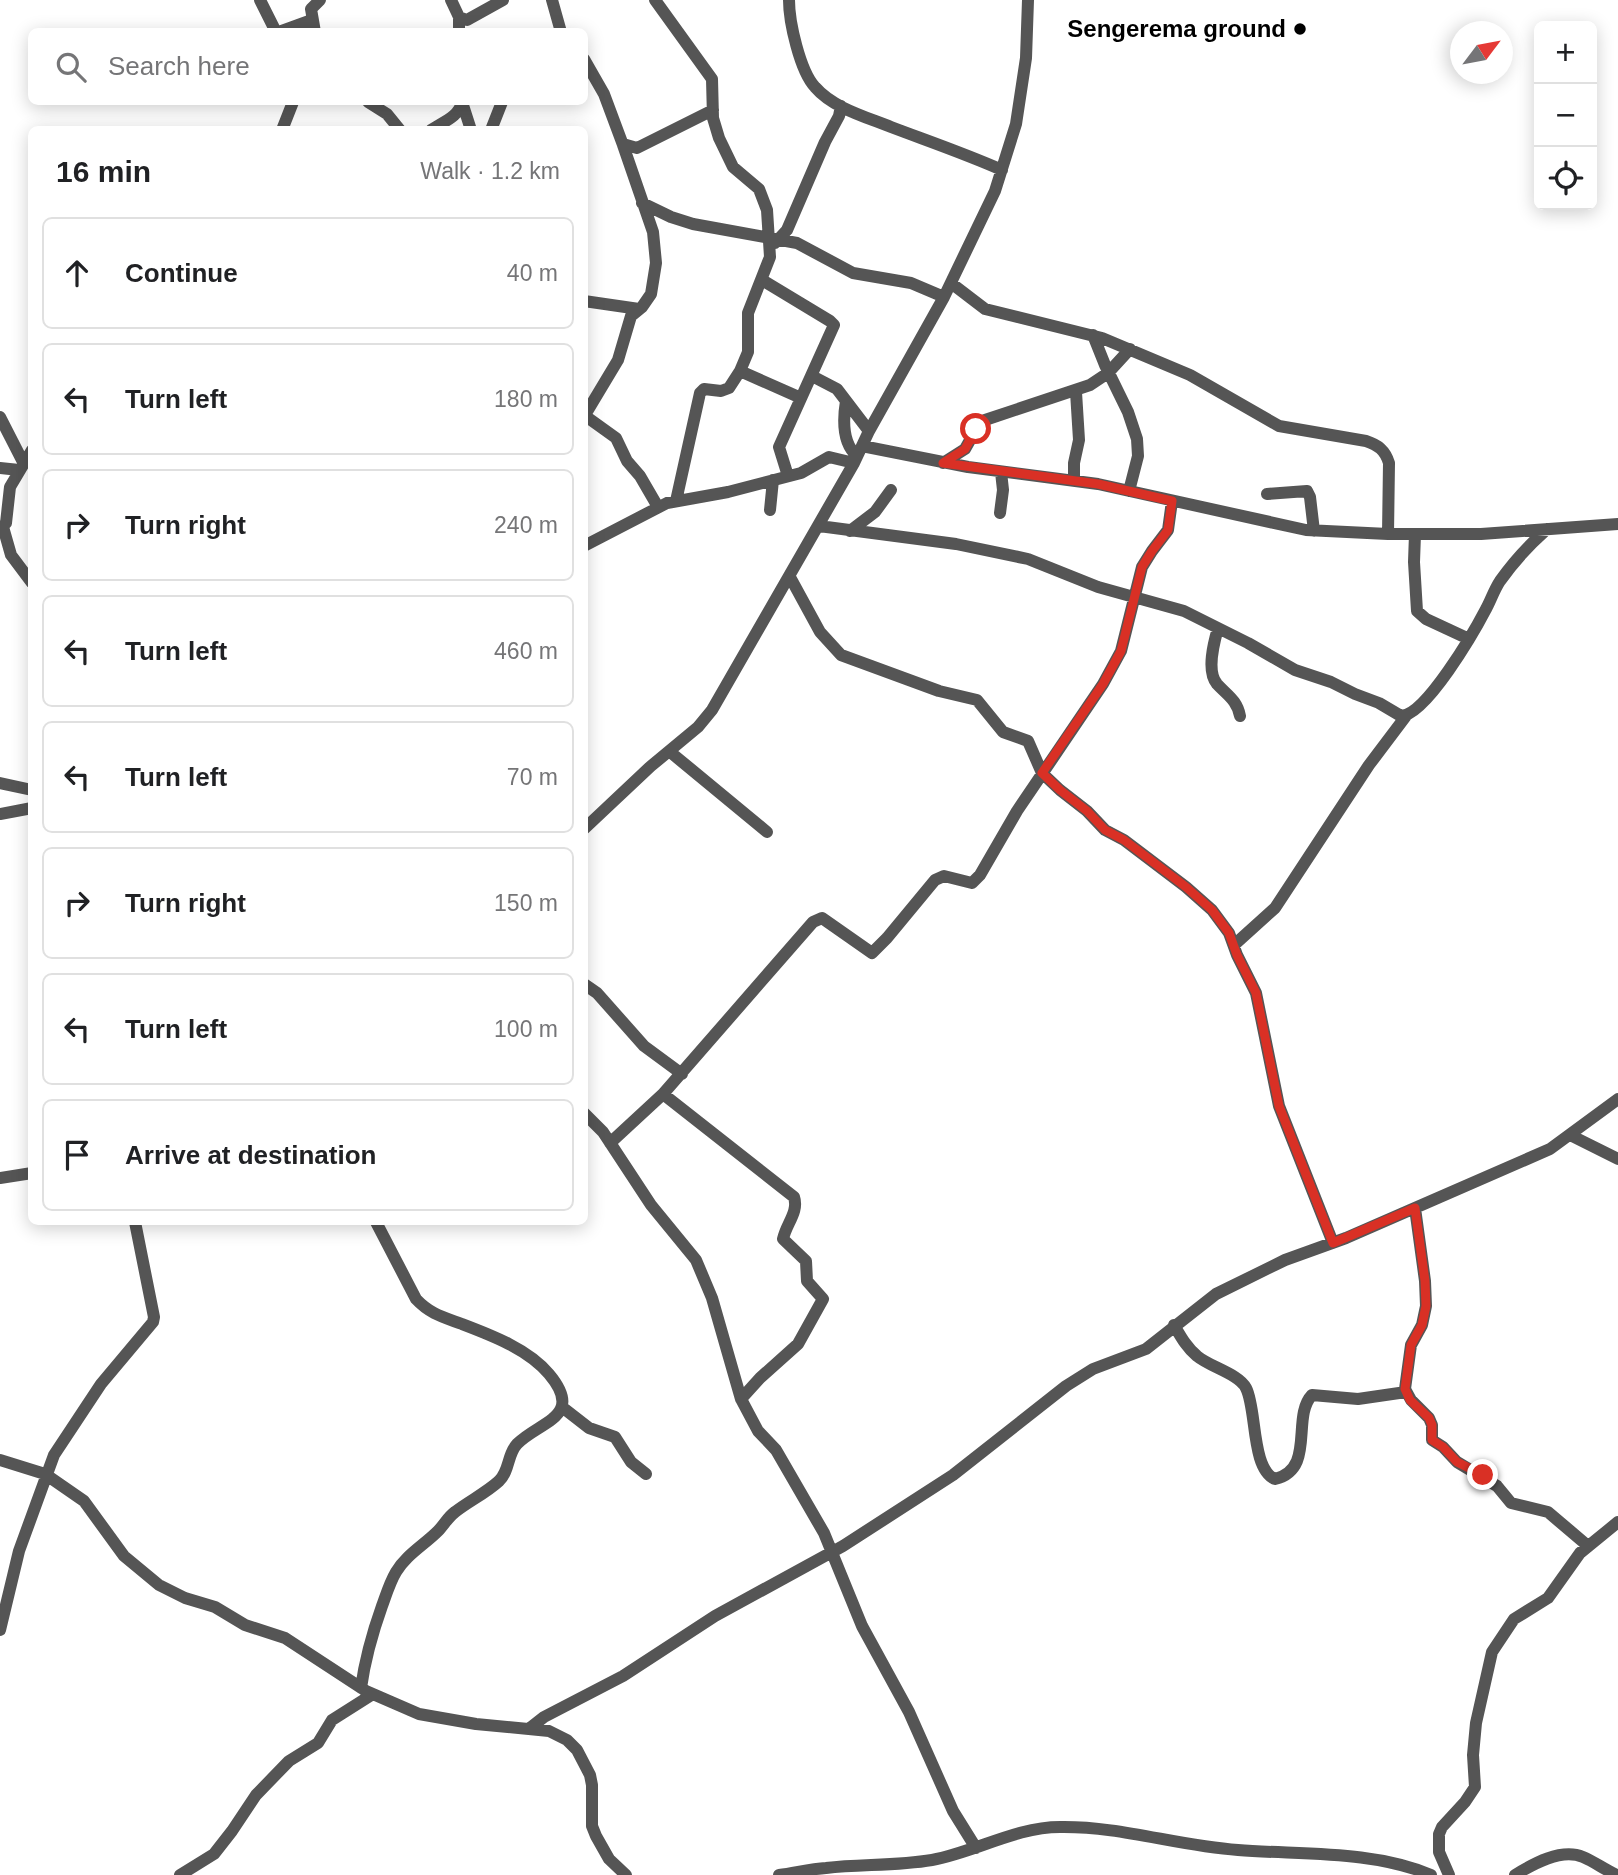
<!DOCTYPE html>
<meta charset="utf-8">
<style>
body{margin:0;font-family:Helvetica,sans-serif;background:#f6f6f6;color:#202124}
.controls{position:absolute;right:21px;top:21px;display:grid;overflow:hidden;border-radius:10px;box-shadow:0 4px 18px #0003}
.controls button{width:63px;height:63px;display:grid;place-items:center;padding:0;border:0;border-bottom:2px solid #e0e0e0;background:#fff;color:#202124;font:35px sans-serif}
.compass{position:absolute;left:1450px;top:21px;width:63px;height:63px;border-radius:50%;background:#fff;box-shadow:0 4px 18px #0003;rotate:58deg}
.stop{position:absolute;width:21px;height:21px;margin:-16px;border:5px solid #d93025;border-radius:50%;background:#fff}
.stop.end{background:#d93025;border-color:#fff;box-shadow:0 2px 7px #0008}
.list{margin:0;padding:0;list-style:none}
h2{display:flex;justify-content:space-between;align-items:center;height:91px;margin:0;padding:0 28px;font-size:30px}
h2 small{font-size:23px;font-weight:400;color:#757577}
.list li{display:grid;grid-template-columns:46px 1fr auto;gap:21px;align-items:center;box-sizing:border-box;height:112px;margin:0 14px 14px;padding:0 14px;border:2px solid #e0e0e0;border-radius:10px}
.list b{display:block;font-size:26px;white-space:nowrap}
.list em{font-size:23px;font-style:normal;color:#757577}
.icon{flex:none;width:38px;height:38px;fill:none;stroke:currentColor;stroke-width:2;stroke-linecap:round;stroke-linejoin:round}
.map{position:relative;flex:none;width:1618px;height:1875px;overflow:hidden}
.search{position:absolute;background:#fff;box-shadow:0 4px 18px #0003;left:28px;top:28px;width:560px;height:77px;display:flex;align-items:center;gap:18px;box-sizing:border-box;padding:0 24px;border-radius:10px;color:#757577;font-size:26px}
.panel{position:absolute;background:#fff;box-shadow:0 4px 18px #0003;left:28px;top:126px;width:560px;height:1099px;border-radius:10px}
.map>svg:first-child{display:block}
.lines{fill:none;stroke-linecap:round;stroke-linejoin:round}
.minor{stroke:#555;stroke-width:12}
.route{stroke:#d93025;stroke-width:9}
.poi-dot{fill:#000;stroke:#fff;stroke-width:2.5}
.labels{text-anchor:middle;stroke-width:5;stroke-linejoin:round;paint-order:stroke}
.poi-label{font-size:24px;font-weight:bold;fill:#000;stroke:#fff;text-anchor:end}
</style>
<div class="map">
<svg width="1618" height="1875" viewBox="0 0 1618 1875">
<rect width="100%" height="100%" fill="#fff"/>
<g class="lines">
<path class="minor" d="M260,0L276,32
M451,0L459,17L467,20L503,0
M552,0L561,32
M655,0L712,79L713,118L719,138L733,167L759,189L767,210L770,257L748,313V352L740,371L729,388L721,391L704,389L700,393L676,501
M789,0C789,22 800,71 815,87C833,108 866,117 891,127C928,141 966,154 1002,170
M459,17V32
M279,32L312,20
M315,32L311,9L320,0
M584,59L604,94L623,145L653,232L656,263L651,294L642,307L631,316L618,360L585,415
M368,102L387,114L400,130
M462,102L471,130
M282,130L293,102
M431,130C443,122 459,117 462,102
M491,130L502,102
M623,144L637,148L713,110
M642,203L671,217L693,224L797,243L853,273L911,283L944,297
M775,243L787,230L825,142L839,116L841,106
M762,280L830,321L834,325L779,447L788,476
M951,283L985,309L1102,338L1190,375L1279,426L1366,441C1378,445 1385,450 1389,463L1388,534
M584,301L639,309
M1093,335L1105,365L1128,412L1137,439L1138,456L1129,491
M740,371L801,398
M812,376L837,389L869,431
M846,401C843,419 842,443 857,456
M584,415L616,438L627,461L640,476L658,507
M0,417L23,462
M862,446L968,467L1098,484L1306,530L1388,534H1481L1618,524
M943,463L965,449L978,426L985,420L1090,385L1108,373L1130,349
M0,468L19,470
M1074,481V463L1079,440L1076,392
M1267,494L1307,491L1310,497L1314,531
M770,510L773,480
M1000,513L1003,490L1001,472
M819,526L956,544L1028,559L1098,587L1184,611L1248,643L1295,670L1331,682L1355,694L1379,703L1401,716C1426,715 1474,632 1486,609C1491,600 1494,590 1500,581C1514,561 1529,545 1547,529
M3,527L11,555L32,583
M0,529L6,523L10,487L32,450
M850,531L875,512L891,490
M1415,534L1414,562L1417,611L1426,619L1469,639
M584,546L667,503L728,492L801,473L829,457L854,463
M790,577L820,632L841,655L939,691L977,700L1003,732L1028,741L1042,773L1060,790L1087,811L1105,830L1124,840L1186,887L1212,910L1229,933L1237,955L1256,993L1279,1106L1333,1243
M1218,628C1214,642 1206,671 1217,684C1227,695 1237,700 1240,716
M669,751L767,832
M0,783L32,790
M0,814L32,808
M584,829L651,766L698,727L712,710L854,463L869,431L944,297L995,191L1016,124L1026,58L1028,0
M1234,945L1275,908L1369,765L1406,716
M584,984L597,993L644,1046L682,1074
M663,1094L794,1197C799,1212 786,1224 783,1239L806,1261L807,1281L823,1299L798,1344L760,1378L741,1399
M584,1113L603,1132L651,1205L696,1260L712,1298L741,1399L758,1431L776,1450L824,1533L862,1626L909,1712L953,1811L976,1848
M1570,1135L1618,1159
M610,1143L663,1094L813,922L822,918L872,953L887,938L935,880L944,876L972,883L980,875L1017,811L1103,684L1121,651L1142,567L1152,551L1168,530L1172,501
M0,1178L32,1173
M1415,1208L1425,1281L1426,1306L1422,1325L1411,1345L1405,1389L1411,1400L1429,1418L1432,1425V1440L1443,1447L1457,1462L1497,1486L1511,1503L1548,1512L1588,1546
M1174,1325C1181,1337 1187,1348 1197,1356C1210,1367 1239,1374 1246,1388C1257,1409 1251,1469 1275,1479C1316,1469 1291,1417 1312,1395L1358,1399L1406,1392
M562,1407L589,1428L615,1437L631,1462L646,1474
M0,1460L45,1474L84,1501L124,1556L159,1585L185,1598L215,1607L245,1625L285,1638L366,1691L419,1714L476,1724L549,1731L567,1740L577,1750L590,1775L592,1785V1826L596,1836L609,1859L626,1875
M0,1630L19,1551L54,1455L101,1384L153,1322L154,1317L135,1222
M361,1688C365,1659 372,1634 382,1606C386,1595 390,1582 396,1572C406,1555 424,1545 438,1531C444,1525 448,1517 455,1512C469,1501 486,1493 499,1481C510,1470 507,1455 517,1444C540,1421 585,1417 549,1374C528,1349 491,1335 462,1324C443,1317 430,1314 416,1299L376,1222
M530,1728L544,1717L623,1676L715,1616L843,1546L953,1475L1066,1386L1093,1369L1146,1349L1216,1294L1285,1260L1346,1238L1550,1149L1618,1099
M180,1875L214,1854L232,1831L256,1795L289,1761L318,1743L332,1720L373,1694
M779,1875C795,1873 810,1869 826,1868C861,1864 896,1866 932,1860C975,1852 1016,1827 1060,1827C1121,1826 1177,1846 1238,1850C1301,1855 1372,1850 1431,1875
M1449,1875L1439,1852V1834L1442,1827L1465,1802L1475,1787L1473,1755L1476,1723L1492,1652L1514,1619L1548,1598L1580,1553L1618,1522
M1515,1875C1533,1864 1561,1848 1583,1857C1595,1862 1605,1870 1617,1875"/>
</g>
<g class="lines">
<path class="route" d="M976,429L965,449L943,463L1098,484L1172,501L1168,530L1152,551L1142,567L1121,651L1103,684L1042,773L1060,790L1087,811L1105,830L1124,840L1186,887L1212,910L1229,933L1237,955L1256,993L1279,1106L1333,1243L1415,1208L1425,1281L1426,1306L1422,1325L1411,1345L1405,1389L1410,1400L1429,1418L1432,1425V1440L1443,1447L1457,1462L1483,1475"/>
</g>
<circle class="poi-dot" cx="1300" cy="29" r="7"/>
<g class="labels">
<g class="poi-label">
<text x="1286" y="37">Sengerema ground</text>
</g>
</g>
</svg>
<div class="controls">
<button>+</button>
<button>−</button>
<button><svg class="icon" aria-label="locate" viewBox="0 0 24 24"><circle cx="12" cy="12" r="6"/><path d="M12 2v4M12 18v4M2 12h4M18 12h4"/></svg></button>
</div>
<svg class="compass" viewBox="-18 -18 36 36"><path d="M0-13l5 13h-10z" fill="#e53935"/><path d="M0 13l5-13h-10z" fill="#757577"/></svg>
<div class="stop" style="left:976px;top:429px"></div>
<div class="stop end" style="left:1483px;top:1475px"></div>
<div class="search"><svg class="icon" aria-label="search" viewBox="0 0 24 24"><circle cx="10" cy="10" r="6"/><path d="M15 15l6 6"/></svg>Search here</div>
<section class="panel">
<h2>16 min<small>Walk · 1.2 km</small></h2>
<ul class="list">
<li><svg class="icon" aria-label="ahead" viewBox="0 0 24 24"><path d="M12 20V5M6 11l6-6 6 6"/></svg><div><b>Continue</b></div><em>40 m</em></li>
<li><svg class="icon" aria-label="left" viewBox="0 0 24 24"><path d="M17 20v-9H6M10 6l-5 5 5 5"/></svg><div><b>Turn left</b></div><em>180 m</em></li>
<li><svg class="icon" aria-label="right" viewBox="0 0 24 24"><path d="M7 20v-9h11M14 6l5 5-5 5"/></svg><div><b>Turn right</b></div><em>240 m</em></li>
<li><svg class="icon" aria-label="left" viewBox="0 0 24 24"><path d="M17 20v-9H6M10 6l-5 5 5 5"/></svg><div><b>Turn left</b></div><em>460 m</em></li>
<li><svg class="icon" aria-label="left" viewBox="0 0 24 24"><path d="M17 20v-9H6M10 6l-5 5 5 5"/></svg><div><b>Turn left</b></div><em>70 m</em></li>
<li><svg class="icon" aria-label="right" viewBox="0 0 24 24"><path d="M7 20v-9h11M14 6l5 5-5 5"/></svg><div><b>Turn right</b></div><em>150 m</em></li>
<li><svg class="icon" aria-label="left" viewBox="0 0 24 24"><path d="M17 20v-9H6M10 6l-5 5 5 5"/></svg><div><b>Turn left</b></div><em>100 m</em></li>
<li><svg class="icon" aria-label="arrive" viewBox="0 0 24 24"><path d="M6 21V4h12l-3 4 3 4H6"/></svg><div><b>Arrive at destination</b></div></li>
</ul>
</section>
</div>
